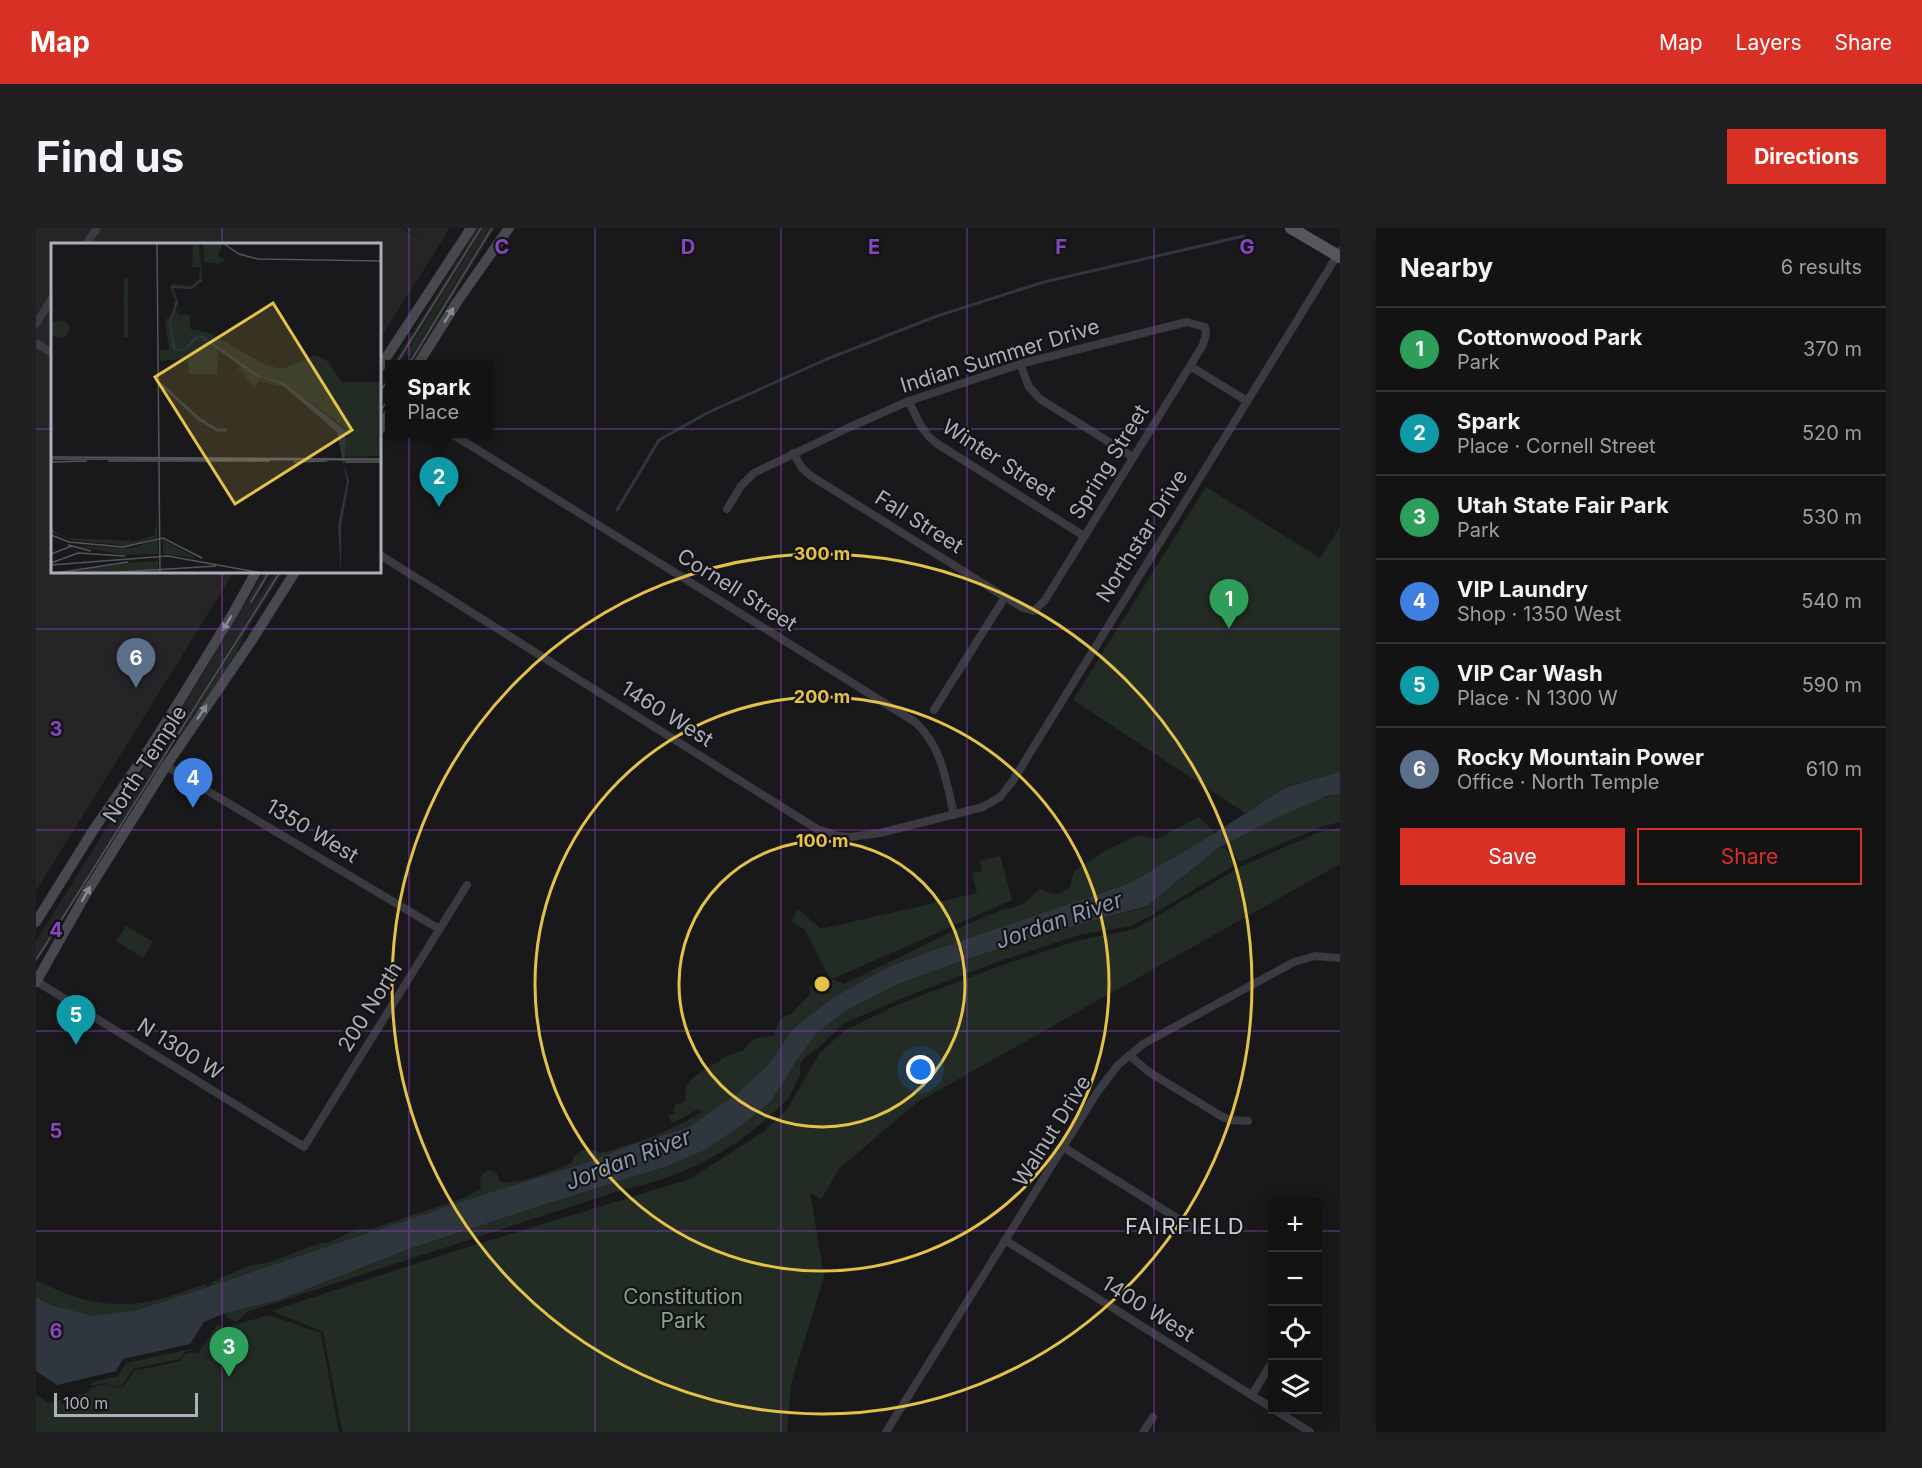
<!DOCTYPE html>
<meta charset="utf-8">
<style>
body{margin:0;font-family:Inter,sans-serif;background:#202022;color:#f1f3f6}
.controls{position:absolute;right:18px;bottom:18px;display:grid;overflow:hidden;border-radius:0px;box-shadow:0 3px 15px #0003}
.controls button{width:54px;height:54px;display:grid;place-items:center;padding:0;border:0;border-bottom:2px solid #323234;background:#131314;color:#f1f3f6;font:30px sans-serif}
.scale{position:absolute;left:18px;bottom:15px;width:144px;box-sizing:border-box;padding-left:6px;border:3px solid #acafb9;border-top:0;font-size:16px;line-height:21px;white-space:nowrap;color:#acafb9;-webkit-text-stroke:4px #141416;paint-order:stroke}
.you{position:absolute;left:885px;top:842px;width:21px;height:21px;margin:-15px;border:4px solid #fff;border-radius:50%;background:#1a73e8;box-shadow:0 0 0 9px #1a73e833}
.badge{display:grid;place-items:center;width:39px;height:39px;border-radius:50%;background:#d93025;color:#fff;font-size:20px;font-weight:700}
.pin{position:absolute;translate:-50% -50px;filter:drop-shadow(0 2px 3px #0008)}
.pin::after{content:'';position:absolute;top:32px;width:21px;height:18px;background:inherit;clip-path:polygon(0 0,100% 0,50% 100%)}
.popup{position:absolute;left:349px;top:132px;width:108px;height:78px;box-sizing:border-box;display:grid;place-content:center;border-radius:0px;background:#131314;filter:drop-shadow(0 2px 4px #0005);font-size:20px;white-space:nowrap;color:#9d9ea0}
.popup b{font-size:22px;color:#f1f3f6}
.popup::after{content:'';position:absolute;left:50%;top:100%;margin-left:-12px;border:12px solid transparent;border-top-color:#131314}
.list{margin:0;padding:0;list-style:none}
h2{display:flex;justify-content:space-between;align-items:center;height:78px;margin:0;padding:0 24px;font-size:26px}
h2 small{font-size:20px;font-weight:400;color:#9d9ea0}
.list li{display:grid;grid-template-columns:39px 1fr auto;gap:18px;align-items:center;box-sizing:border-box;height:84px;padding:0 24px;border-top:2px solid #323234}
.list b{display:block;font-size:22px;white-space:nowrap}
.list p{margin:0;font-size:20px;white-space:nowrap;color:#9d9ea0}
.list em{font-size:20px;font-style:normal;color:#9d9ea0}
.actions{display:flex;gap:12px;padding:18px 24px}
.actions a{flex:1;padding:14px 0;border:2px solid #d93025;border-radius:0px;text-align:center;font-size:21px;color:#d93025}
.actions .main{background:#d93025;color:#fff}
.icon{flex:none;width:33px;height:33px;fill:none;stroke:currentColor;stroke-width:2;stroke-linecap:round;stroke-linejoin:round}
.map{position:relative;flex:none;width:1304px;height:1204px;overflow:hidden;border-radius:0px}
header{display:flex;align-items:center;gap:36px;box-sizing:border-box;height:84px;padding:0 30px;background:#d93025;color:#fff}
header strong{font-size:28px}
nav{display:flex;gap:33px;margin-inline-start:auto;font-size:21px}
.intro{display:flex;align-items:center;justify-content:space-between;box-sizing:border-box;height:144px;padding:0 36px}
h1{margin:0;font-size:42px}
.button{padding:15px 27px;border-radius:0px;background:#d93025;color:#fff;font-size:21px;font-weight:700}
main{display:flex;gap:36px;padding:0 36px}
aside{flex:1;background:#131314;border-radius:0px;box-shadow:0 3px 15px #0003}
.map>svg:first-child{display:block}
.built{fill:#252528}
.green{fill:#232b25}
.water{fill:#30363e}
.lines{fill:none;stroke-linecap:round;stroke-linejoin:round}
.stream{stroke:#30363e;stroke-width:3}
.minor{stroke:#3a3a40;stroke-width:8}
.secondary{stroke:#48494f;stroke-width:10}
.primary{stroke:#56575e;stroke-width:12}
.tram{stroke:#515258;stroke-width:1.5}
.oneway{fill:#898b94}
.grid{fill:none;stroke:#8546be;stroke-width:1.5;stroke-opacity:0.55}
.ring{fill:none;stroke:#e4c148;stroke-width:3}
.labels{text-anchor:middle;stroke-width:4.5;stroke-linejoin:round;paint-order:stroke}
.street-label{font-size:21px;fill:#acafb9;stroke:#141416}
.park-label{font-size:21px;fill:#85a38a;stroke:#141416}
.water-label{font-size:22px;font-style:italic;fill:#8798b1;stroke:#141416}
.neighbourhood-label{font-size:22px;letter-spacing:1.5px;fill:#cdced6;stroke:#141416}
.inset-river{fill:none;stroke:#30363e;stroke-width:3}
.inset-road{fill:none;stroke:#54555a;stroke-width:1.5}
.view{fill:#e4c148;fill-opacity:0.15;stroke:#e4c148;stroke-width:3}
.inset-edge{fill:none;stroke:#acafb9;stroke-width:3}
.grid-label{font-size:20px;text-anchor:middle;font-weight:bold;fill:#8546be;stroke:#141416;stroke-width:4.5;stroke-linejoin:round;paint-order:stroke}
.centre{fill:#e4c148;stroke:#141416;stroke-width:3}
.ring-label{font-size:18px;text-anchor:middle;font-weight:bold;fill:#e4c148;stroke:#141416;stroke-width:4.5;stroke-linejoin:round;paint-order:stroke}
</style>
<header>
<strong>Map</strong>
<nav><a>Map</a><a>Layers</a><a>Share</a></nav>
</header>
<div class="intro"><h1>Find us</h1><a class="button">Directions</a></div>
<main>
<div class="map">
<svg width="1304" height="1204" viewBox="0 0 1304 1204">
<rect width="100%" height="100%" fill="#19191b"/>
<path class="built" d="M0,0H365L390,15L368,0H414L344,111V16H16V344H198L0,663Z
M441,0H448L373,120L377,123L452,0H459L376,136H371L375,129L370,126L363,136H357Z
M228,344H236L213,383L239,344H247L209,405L207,404L3,731L0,729V713L170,441Z"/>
<path class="green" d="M448,0H452L377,123L373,121Z
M1170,259L1284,330L1304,299V545L1251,558L1209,585L1037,472Z
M207,404L209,405L200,426L140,514L139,513Z
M1304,566V594L1287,598L1203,634L1192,615C1227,596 1265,574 1304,566Z
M1163,589L1179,605L1094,655L901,721L852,739L798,769L758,800L731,838L703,864L653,899L601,915L540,938L177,1057L176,1054L215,1037L231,1035L284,1015H292L320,1001H335L430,969L445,961L444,953L446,946L454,942L461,946L464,953C481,959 519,941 536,935C539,920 553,919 564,925C599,916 636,902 667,884L662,881L641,893L635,894L633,888L639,885L637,882L640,876L647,875L649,873C649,868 649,862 651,858C655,850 675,835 683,835L686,830L708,822L714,814L722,810L738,808C740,799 744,787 754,787L775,765L773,759L779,752L788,750L794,751L769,702L755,693L762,681L785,701L941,665L936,645L946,643L944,633L964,628L976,672L796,751L808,756L938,693L968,681L975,680L986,676L993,672L997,666L1005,661C1019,668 1021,667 1034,660L1038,643L1069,623L1102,607L1121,611Z
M1304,600V636L880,875L804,940L785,971L774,965L788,1049L755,1156L751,1204H306L287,1104L235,1083L403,1028L654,951L730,902L752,880L783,826L808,803L863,776L969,736L1044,712L1099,701L1204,639L1281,605Z
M1189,619L1199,637L1116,687L1095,698L1043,707L961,734L877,766L808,795L782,820L770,828L764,836V849C757,857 758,863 753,869C747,877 737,884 730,891C687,929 644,949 589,961L211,1084L200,1094L191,1089L189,1085L243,1072L373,1021L513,975L629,939L667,923L703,899L759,835L781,805L809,783L862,756L917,736L992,711L1110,679L1181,621Z
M90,698L117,714L107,730L80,713Z
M0,1052C28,1067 60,1078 93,1076C119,1075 145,1064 169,1056L171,1059C135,1071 96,1090 58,1088C42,1087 15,1076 0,1069Z
M233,1087L285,1105L303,1204H0V1167L13,1175L51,1165L54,1160L71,1156L78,1160L88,1158L98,1143L144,1133L149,1126L158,1124L162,1126L181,1096L187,1100Z
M154,1121L156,1122L148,1124L144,1131L97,1141L87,1157L79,1159L71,1155L54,1158L57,1154L82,1148L90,1135Z"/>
<path class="water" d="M1304,544V566L1291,568L1236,592L1181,621L1111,678L992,711L917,736L862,756L809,783L781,805L759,835L734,874L703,899L667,923L629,939L513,975L373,1021L243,1072L189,1085L168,1094L154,1116L87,1131L80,1143L21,1157L0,1143V1069L16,1077L56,1088L99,1083L456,964L540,938L601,915L653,899L703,864L731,838L758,800L798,769L852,739L901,721L1094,655L1179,605L1250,559Z"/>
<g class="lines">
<path class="stream" d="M581,282L623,212L673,184L791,131L901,88L1008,54L1208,8"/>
<path class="minor" d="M50,16L61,0
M0,96L16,70
M0,115L16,125
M984,136L993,159L1004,171L1097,229
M1154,138L1211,173
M873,173C880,189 886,204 900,215L1048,308
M416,206L879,494C906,518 910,553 918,587
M691,281L705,258L718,245L814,199L873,173L984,136L1067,115L1151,94L1169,99L1170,105L1167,117L1009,372L998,383L985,379L775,248L766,240L757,225
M344,327L781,601L803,608L815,609L844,605L947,579L964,569L976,554L1304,23
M898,482L969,369
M130,538L403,701
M0,753L268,919L431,657
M1093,827L1113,844L1185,888L1194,892L1212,893
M1027,919L1160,1002
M969,1012L1236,1180
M1216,1167L1236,1134
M1239,1182L1274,1204
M850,1204L1062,863L1082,837L1107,816L1258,734L1279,728L1304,730
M1107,1204L1117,1189"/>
<path class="secondary" d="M382,136L421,74L473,0
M344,139L435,0
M344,201L354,183
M0,694L58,601L117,515L144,472L196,387L220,344
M0,754L51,664L130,538L216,412L259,344"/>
<path class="primary" d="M1255,0L1304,29"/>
<path class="tram" d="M360,136L445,0
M373,136L456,0
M344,164L354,148
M344,184L354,168
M215,374L233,344
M0,732L244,344"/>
</g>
<defs><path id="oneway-solid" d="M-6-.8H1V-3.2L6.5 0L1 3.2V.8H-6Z" transform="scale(1.5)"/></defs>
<g class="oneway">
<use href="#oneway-solid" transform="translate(413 87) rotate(-58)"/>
<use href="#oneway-solid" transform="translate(191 395) rotate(121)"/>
<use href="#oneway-solid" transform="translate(166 484) rotate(-56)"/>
<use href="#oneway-solid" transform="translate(50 666) rotate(-60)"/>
</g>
<path class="grid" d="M186,0V16M373,0V1204M559,0V1204M745,0V1204M931,0V1204M1118,0V1204M0,201H16M344,201H1304M186,344V1204M0,401H1304M0,602H1304M0,803H1304M0,1003H1236M1282,1003H1304"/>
<g class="ring">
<circle cx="786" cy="756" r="143"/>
<circle cx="786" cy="756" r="287"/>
<circle cx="786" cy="756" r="430"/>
</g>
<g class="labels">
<g class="street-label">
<text transform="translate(964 128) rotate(-17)" y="7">Indian Summer Drive</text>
<text transform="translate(963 232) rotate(33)" y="7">Winter Street</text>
<text transform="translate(1073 234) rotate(-58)" y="7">Spring Street</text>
<text transform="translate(883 294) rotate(32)" y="7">Fall Street</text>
<text transform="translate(1106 308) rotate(-58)" y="7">Northstar Drive</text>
<text transform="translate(701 362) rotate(32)" y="7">Cornell Street</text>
<text transform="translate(631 486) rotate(32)" y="7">1460 West</text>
<text transform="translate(109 536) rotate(-57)" y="7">North Temple</text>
<text transform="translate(276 603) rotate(31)" y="7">1350 West</text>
<text transform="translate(334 779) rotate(-58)" y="7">200 North</text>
<text transform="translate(144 821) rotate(32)" y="7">N 1300 W</text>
<text transform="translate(1016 903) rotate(-58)" y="7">Walnut Drive</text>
<text transform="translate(1112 1081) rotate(32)" y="7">1400 West</text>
</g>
<g class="park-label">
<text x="647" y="1076">Constitution<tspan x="647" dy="24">Park</tspan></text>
</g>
<g class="water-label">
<text transform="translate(1023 692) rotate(-19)" y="8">Jordan River</text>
<text transform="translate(592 931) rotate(-21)" y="8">Jordan River</text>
</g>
<g class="neighbourhood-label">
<text x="1149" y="1006">FAIRFIELD</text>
</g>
</g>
<g transform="translate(15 15)">
<rect width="330" height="330" fill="#19191b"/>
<path d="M142,0H148L150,36L146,41L141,44L120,43L122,55L119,46L120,42L122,40L140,43L148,36L149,24H141ZM152,0H168L171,3L167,13L175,17L167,21L154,19V34ZM73,35H77V94H73V57H70L73,54ZM123,59H125V71L128,59L127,71L139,72V86L156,89L215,122L231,126L264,112L276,118L291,139H330V213L293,214L292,199L297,193V188L296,192L294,185L233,139L211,134L151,92H148L167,107L166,131H138L137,115L109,118V107H118L114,78L122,69ZM0 86a9 9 0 1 1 18 0a9 9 0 1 1-18 0ZM171,109L210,136L231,142L276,179L233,144L208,138L204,145L191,129L186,128L190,124ZM106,270V294L79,303L20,297L0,289V286L15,295L85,298L104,292ZM107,297V311L75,312L25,303L81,305ZM112,297L146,315L112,311ZM107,318V327L6,330L77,320Z" fill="#232b25"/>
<path d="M149,0L151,38L141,46L122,45L127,60L119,80L125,106H134L143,94L151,92L211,134L233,139L295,188L293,222L298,238L290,283V330L287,282L296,239L286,189L231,142L204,133L149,94L133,108L122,107L118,79L125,59L120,43L141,44L150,36Z" fill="#30363e"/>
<path class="inset-river" d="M111,142L148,176L166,187H176"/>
<path class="inset-road" d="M106,0L109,330M172,0L188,11L207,16L330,18M0,214L330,216M0,216L330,217M57,218H219M0,219L36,218M243,219L276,218M294,219H330M0,292L18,299L72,304L112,295L151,315M17,302L40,308M0,311L21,303M0,320L27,310L74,313M0,322L117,313L210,330M5,330L77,319M54,330L165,323"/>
<path class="view" d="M222,60L301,187L184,261L104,134Z"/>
<rect width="330" height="330" class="inset-edge"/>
</g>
<g class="grid-label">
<text x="466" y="26">C</text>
<text x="652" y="26">D</text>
<text x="838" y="26">E</text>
<text x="1025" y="26">F</text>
<text x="1211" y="26">G</text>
<text x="20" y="508">3</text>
<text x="20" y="709">4</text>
<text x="20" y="910">5</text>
<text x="20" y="1110">6</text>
</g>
<circle cx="786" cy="756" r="9" class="centre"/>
<g class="ring-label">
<text x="786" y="332">300 m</text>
<text x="786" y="475">200 m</text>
<text x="786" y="619">100 m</text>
</g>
</svg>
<div class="controls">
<button>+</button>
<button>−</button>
<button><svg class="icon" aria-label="locate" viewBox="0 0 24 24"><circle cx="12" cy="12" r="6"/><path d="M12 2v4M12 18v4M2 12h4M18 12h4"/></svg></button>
<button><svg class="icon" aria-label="layers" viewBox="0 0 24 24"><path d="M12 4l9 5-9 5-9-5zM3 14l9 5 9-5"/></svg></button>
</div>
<div class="scale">100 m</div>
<div class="you"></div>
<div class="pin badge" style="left:1193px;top:401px;background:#2e9e5b">1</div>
<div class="pin badge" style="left:403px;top:279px;background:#0f9aa8">2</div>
<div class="popup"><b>Spark</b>Place</div>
<div class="pin badge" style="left:193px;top:1149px;background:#2e9e5b">3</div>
<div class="pin badge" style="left:157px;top:580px;background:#3f7fe0">4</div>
<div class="pin badge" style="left:40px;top:817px;background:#0f9aa8">5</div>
<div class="pin badge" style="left:100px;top:460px;background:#5c6f8a">6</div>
</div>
<aside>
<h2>Nearby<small>6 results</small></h2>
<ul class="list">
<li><span class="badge" style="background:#2e9e5b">1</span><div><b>Cottonwood Park</b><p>Park</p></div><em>370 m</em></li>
<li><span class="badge" style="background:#0f9aa8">2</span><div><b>Spark</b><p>Place · Cornell Street</p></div><em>520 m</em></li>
<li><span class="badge" style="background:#2e9e5b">3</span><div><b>Utah State Fair Park</b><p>Park</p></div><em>530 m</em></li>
<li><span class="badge" style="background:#3f7fe0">4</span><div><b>VIP Laundry</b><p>Shop · 1350 West</p></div><em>540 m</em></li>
<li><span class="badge" style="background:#0f9aa8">5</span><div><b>VIP Car Wash</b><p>Place · N 1300 W</p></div><em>590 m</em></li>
<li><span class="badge" style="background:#5c6f8a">6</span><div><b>Rocky Mountain Power</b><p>Office · North Temple</p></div><em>610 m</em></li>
</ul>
<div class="actions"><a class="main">Save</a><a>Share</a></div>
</aside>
</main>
